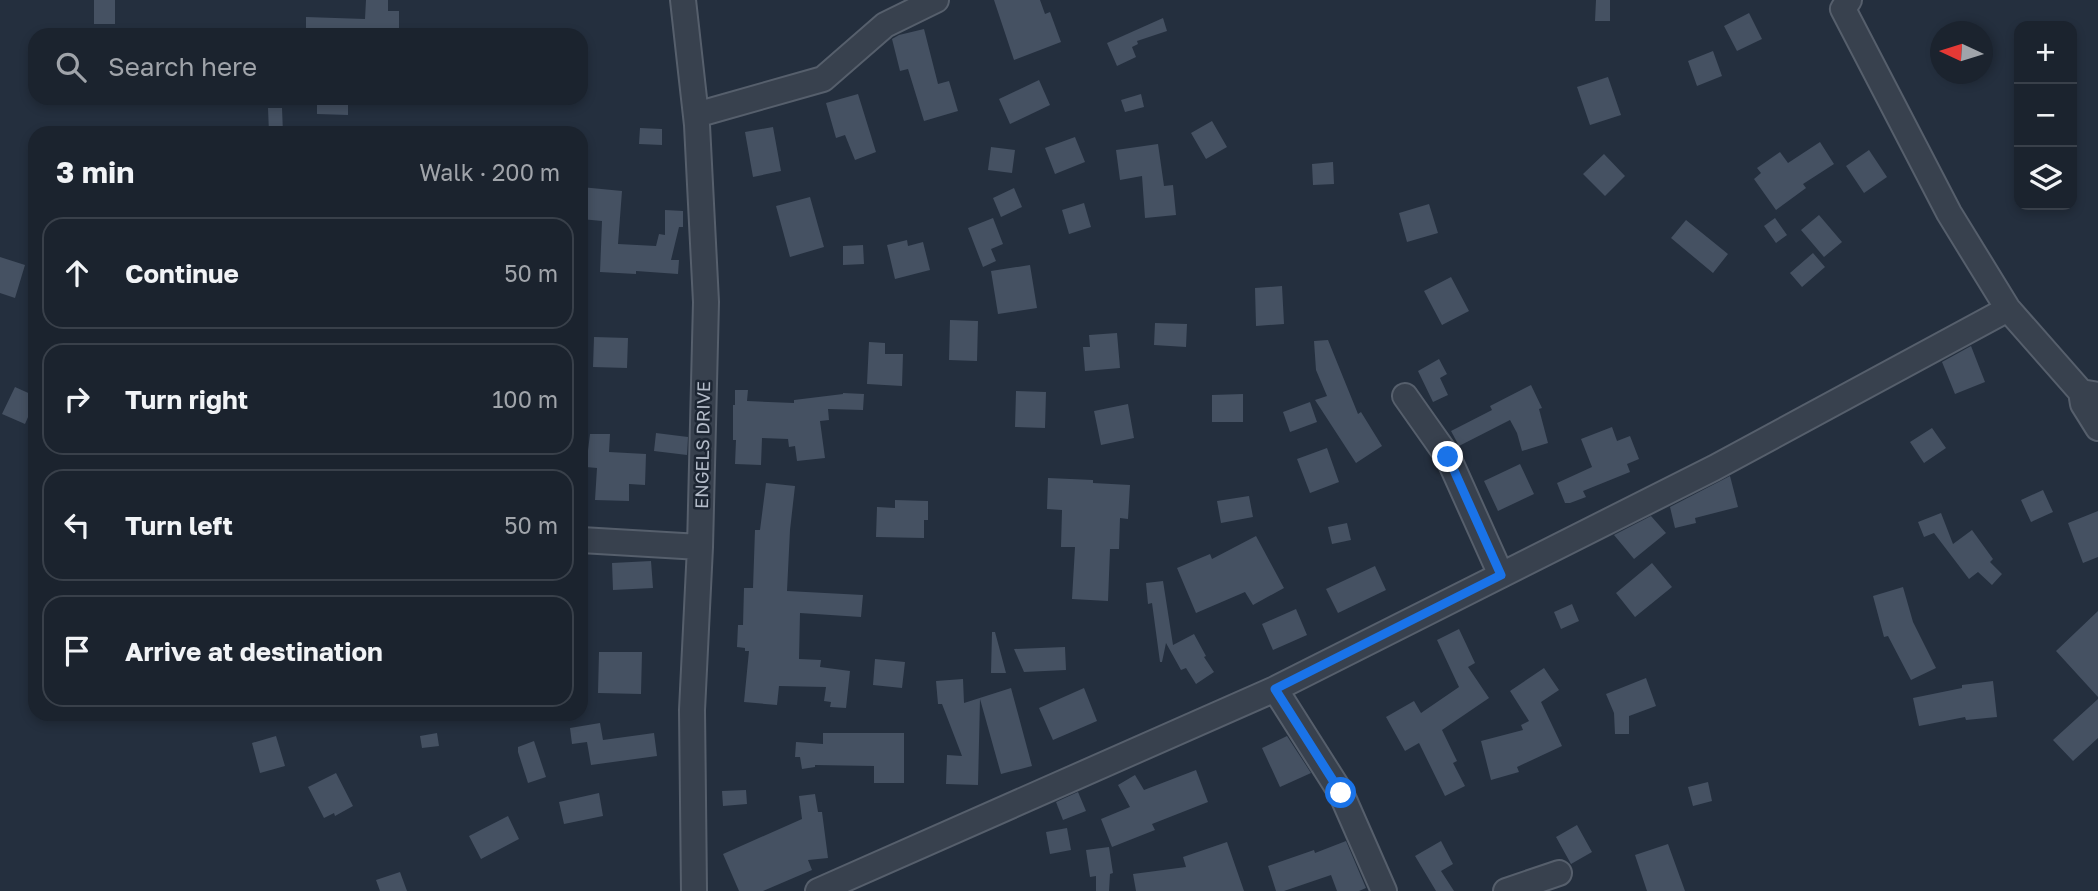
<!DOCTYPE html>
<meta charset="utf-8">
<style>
body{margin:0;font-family:"Golos Text",sans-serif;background:#242b36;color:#f1f3f6}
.controls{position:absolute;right:21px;top:21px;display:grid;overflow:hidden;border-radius:14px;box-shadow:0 4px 10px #0003}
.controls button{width:63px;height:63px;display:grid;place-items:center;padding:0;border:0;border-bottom:2px solid #39404a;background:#1b232e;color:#f1f3f6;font:35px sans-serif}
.compass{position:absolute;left:1930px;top:21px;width:63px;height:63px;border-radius:50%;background:#1b232e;box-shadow:0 4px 10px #0003;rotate:274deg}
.stop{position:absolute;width:21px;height:21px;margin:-16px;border:5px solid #1a73e8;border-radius:50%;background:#fff}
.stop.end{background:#1a73e8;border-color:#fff;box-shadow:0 2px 7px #0008}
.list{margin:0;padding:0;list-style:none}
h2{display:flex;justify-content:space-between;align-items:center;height:91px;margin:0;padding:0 28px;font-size:30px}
h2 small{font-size:23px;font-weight:400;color:#a0a4aa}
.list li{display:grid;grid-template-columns:46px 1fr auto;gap:21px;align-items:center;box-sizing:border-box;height:112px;margin:0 14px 14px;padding:0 14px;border:2px solid #39404a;border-radius:21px}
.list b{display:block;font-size:26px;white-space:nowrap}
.list em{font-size:23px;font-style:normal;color:#a0a4aa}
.icon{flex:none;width:38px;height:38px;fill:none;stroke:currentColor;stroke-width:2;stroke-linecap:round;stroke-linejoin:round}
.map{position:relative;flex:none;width:2098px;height:891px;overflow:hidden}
.search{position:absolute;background:#1b232e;box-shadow:0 4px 10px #0003;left:28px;top:28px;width:560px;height:77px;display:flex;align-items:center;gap:18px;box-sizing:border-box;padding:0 24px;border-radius:21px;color:#a0a4aa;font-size:26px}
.panel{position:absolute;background:#1b232e;box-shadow:0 4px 10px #0003;left:28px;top:126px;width:560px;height:595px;border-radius:21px}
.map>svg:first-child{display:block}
.building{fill:#455162}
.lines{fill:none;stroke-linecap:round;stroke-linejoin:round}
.minor-casing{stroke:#565f6c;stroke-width:28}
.minor{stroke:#38414e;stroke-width:24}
.route{stroke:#1a73e8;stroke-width:9}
.labels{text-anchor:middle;stroke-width:5;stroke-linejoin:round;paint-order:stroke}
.street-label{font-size:18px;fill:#b4bcc9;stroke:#1d2633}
</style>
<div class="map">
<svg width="2098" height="891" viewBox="0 0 2098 891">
<rect width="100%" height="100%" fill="#242f3e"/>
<path class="building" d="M94,0H115V24H94Z
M366,0H388V11H399V35H306V17L365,19Z
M994,0H1040L1045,14L1050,12L1061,42L1014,60Z
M1596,0H1610V21H1595Z
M1749,13L1762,39L1737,51L1724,26Z
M1163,18L1167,31L1137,41L1138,44L1132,47L1136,57L1117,66L1107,43Z
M924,29L938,84L949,81L958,111L924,121L908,69L900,71L892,39L899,35Z
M1713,51L1722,76L1697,86L1688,61Z
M1608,77L1621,115L1590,125L1577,87Z
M1039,80L1050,105L1010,124L999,99Z
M858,94L876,152L855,160L845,135L836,138L826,103Z
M1141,94L1144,107L1125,112L1121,100Z
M317,98H348V115L317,114Z
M268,108H282L283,133H269Z
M1212,121L1227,147L1206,159L1191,133Z
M773,127L781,171L753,177L745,132Z
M640,128L662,129V145L639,144Z
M1075,137L1085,162L1055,174L1045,148Z
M1820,142L1834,164L1803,184L1806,188L1776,210L1754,179L1761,173L1757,168L1780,152L1788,163Z
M1158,144L1164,186L1173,185L1176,215L1145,218L1142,176L1120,180L1116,150Z
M991,147L1015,150L1012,173L988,170Z
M1869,150L1887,177L1864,193L1846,166Z
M1604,154L1625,176L1605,196L1583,174Z
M1333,162L1334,184L1313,185L1312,164Z
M581,187L622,191L618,244L656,246L659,234L665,235V210L683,211V227H679L671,260H679L678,274L636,271V274L600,272L602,221L581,219Z
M1014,188L1022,207L1001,217L993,198Z
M810,197L824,247L790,257L776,206Z
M1084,203L1091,227L1069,234L1062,210Z
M1429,204L1438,233L1407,242L1399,213Z
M1819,215L1842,242L1824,257L1801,230Z
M993,218L1003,244L991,249L996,261L983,267L968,228Z
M1775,218L1787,235L1776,243L1764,226Z
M1686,220L1728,254L1713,273L1671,238Z
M907,240L908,246L923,242L930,270L895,279L887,245Z
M863,245L864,264L843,265V246Z
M1813,253L1825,267L1802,287L1790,273Z
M0,257L25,265L15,298L0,293Z
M1030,265L1037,308L998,314L991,271Z
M1451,277L1469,311L1442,325L1424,291Z
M1282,286L1284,324L1256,326L1255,288Z
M950,320L978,321L977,361L949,360Z
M1155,323L1187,324L1186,347L1154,345Z
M1117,333L1120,368L1085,371L1083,347H1090L1089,335Z
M594,337L628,338L627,368L593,367Z
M1328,340L1358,414L1361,412L1382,446L1356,463L1315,400L1327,396L1316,370L1314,341Z
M869,342L885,343V354H903L902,386L867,384Z
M1971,346L1985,382L1955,394L1942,362Z
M1439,359L1447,374L1440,378L1448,395L1433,402L1418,371Z
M1531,385L1542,408L1539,409L1548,443L1522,451L1517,433L1510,420L1459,446L1451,431L1492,410L1490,406Z
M15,387L35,396V401L25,424L2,414Z
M735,390H748L747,401L794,403V400L843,394V393L864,394L863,410L828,409L829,420L820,421L825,458L797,461L795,446L789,447L788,439L762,438L761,465L735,464L736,440H733V405H735Z
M1016,391L1046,392L1045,428L1015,427Z
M1243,394V422H1212V395Z
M1310,402L1317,422L1290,432L1283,412Z
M1128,404L1134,438L1101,445L1094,411Z
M1612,427L1617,441L1630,436L1639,459L1627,464L1630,472L1583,491L1586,497L1570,503H1565L1557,483L1592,467L1581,439Z
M1932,428L1946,448L1924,463L1910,442Z
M656,433L688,437L687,455L654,451Z
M590,434H610L609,452L646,454L645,485L629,484V501L595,500L597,468L586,467Z
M1327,448L1339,482L1310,493L1297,459Z
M1520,464L1534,494L1498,511L1484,481Z
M1730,476L1738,507L1695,518L1696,523L1675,528L1670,507Z
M1048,478L1093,480V483L1130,485L1128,519L1120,518L1119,549H1110L1108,601L1072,599L1075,547H1061L1062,510L1047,509Z
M766,483L795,486L790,530L787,591L863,595L861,617L800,613L799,659L821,660L820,667L850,671L846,708L830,707L831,702L824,701L826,687L779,686L777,705L744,702L749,651H745V648L737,647L738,625H743L744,588H753L755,530H760Z
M2043,490L2053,512L2031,522L2021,500Z
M1249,496L1253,517L1221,523L1217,501Z
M895,500L928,501V520H924V538L876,537L877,507L895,508Z
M2098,511V557L2083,563L2068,523Z
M1941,513L1953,544L1972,530L1993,559L1990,562L2002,574L1992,585L1978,572L1969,579L1934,533L1924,537L1918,522Z
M1651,516L1666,533L1634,559L1614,535Z
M1347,523L1351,540L1332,544L1328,527Z
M1256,536L1284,588L1253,605L1245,592L1196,613L1177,568L1210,554L1212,559Z
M651,561L653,588L613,590L612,563Z
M1652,563L1672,587L1635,617L1616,593Z
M1375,566L1386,590L1338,613L1326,589Z
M1163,581L1173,645L1194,634L1206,656L1204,657L1214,672L1196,684L1186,668L1181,670L1166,643L1162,662H1160L1152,603L1148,604L1146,583Z
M1903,587L1913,622L1936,668L1911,680L1888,636L1884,637L1873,596Z
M1572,604L1579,621L1561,629L1554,612Z
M1296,609L1307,635L1273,650L1262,624Z
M2098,611V697L2056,651Z
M1459,629L1475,663L1468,667L1489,698L1442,730L1457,761L1453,763L1465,786L1445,796L1419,743L1405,751L1386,717L1414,701L1421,713L1459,687L1437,640Z
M992,632H995L1006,673H991Z
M1065,647L1066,670L1024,672L1014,649Z
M599,652H642L641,694L598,693Z
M875,659L905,662L902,688L873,685Z
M1544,668L1559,690L1541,702L1562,746L1517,767L1519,772L1491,780L1481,741L1523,730L1521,725L1529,721L1510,691Z
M1646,678L1656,706L1629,716V734H1615L1614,713L1606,694Z
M963,679L964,703L1011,688L1032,766L1001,774L980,699L978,785L946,784L947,755L962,756L942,704H938L936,681Z
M1993,681L1997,717L1966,720L1965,717L1919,726L1913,698L1962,688V685Z
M1084,688L1097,721L1053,740L1039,708Z
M2098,699V738L2073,761L2053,740Z
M600,723L603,740L654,733L657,756L591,765L587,742L572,744L570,728Z
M437,733L439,746L422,748L420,736Z
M823,733H904V783H874V766L815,765V767L802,769L800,757H795L796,742L823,744Z
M276,736L285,766L260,773L252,743Z
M1287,736L1311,773L1280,787L1262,748Z
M534,741L546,777L528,783L518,752V747Z
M1196,770L1208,802L1152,824L1155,830L1112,847L1101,819L1130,807L1118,785L1135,775L1144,790Z
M336,773L353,806L335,816L334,813L324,818L308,787Z
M1708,782L1712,801L1693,806L1688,787Z
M746,790L747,804L723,806L722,791Z
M1078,792L1086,811L1063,820L1056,802Z
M599,793L603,816L564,824L559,802Z
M815,794L818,812H822L828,858L808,860L812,870L763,891H739L723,854L802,819L799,796Z
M508,816L519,839L481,859L469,836Z
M1577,825L1592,852L1571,864L1556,837Z
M1067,828L1071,850L1050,854L1046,832Z
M1346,841L1366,888L1359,891H1337L1331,875L1284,891H1276L1268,866L1314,850L1315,853Z
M1441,841L1453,864L1441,871L1454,891H1436L1415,856Z
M1227,842L1244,891H1136L1133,874L1186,867L1183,857Z
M1668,844L1685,891H1647L1635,855Z
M1109,847L1113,873L1110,874L1109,891H1096V876L1090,877L1086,850Z
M400,872L407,891H380L376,880Z"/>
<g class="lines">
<g class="minor-casing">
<path id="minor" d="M683,0L697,125L706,302L700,547L692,710L694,891
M1849,0L1843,9L1949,213L2008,309L2081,392L2098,395
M696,115L823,79L885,25L936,0
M2081,392L2083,404L2098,428
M1405,396L1448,457L1501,575
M581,540L700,547
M1275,689L1341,793L1384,891
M818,891L1275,689L1714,468L2008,309
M1506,891L1559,873"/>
</g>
<use href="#minor" class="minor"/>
</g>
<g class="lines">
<path class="route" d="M1341,793L1275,689L1501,575L1448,457"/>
</g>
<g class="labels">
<g class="street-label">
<text transform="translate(703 445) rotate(-89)" y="6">ENGELS DRIVE</text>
</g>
</g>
</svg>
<div class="controls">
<button>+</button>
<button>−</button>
<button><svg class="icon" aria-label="layers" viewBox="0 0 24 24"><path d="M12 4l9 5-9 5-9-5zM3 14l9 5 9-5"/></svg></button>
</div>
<svg class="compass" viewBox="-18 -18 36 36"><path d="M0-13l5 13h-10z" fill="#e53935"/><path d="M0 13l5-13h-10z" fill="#a0a4aa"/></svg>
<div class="stop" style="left:1341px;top:793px"></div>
<div class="stop end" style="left:1448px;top:457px"></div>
<div class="search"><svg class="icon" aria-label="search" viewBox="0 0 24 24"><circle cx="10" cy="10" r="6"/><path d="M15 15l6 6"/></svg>Search here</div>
<section class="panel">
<h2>3 min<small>Walk · 200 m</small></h2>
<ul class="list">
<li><svg class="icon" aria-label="ahead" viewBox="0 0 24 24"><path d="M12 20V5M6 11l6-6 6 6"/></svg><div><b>Continue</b></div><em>50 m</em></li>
<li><svg class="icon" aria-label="right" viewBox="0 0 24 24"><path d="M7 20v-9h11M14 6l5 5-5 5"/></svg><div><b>Turn right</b></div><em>100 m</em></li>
<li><svg class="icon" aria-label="left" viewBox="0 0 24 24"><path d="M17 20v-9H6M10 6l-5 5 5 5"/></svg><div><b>Turn left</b></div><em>50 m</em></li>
<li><svg class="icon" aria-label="arrive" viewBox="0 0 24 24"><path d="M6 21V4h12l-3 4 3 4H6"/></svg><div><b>Arrive at destination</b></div></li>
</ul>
</section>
</div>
